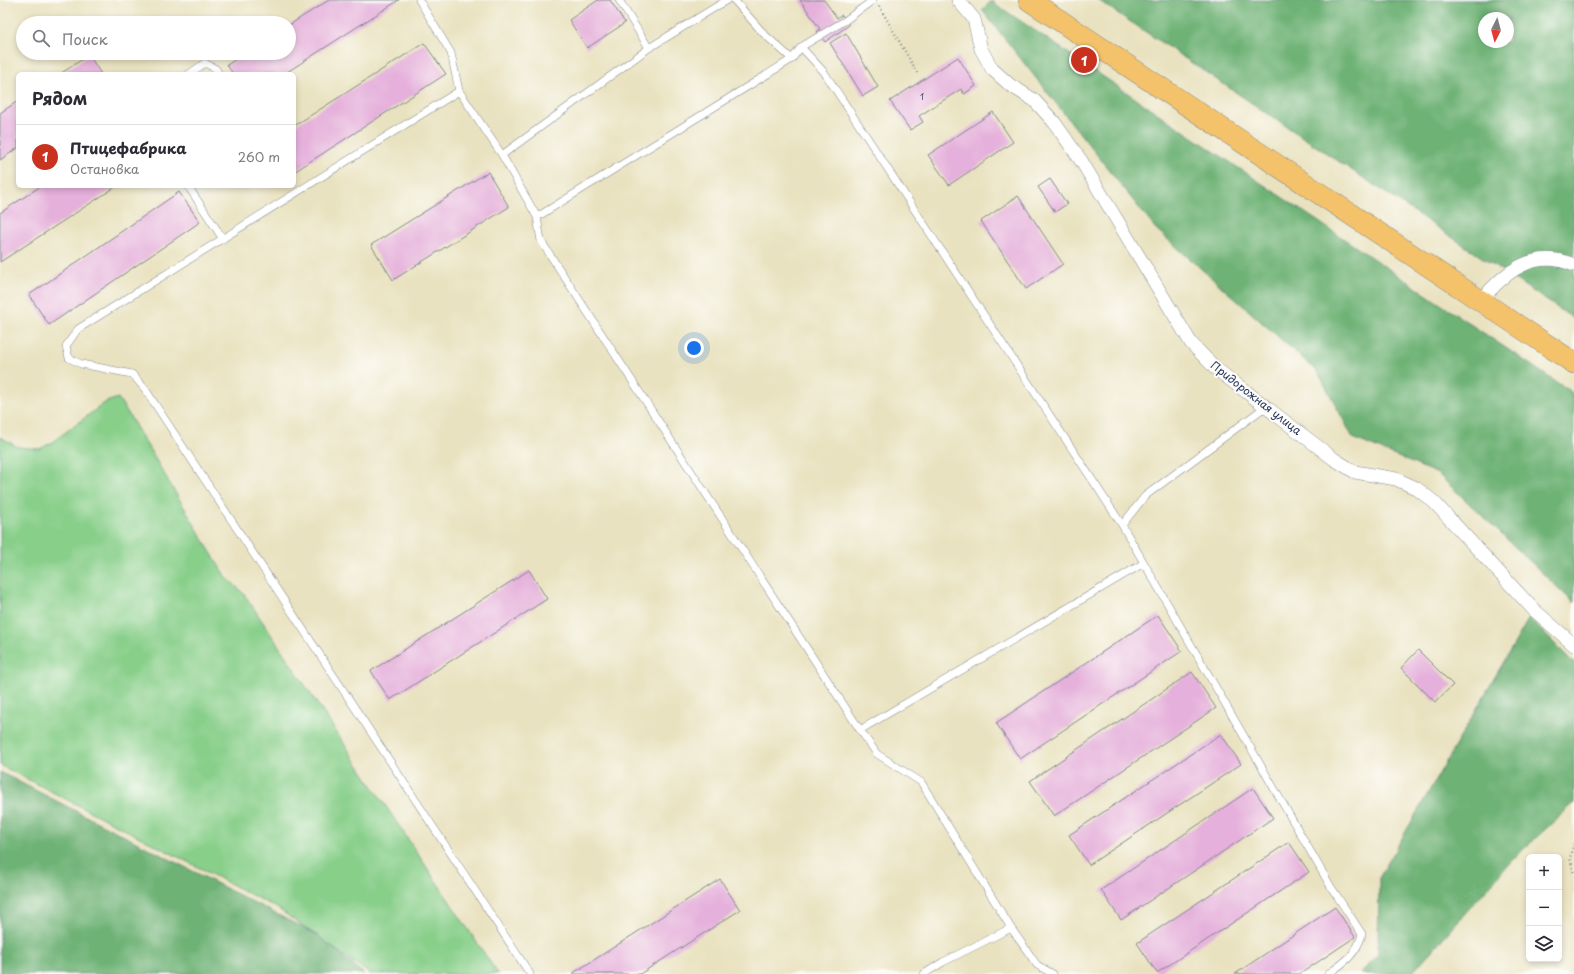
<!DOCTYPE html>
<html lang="ru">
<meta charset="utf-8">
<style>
body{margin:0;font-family:"Playpen Sans",sans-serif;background:#f2f2f3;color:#2b2b33}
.controls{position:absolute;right:12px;bottom:12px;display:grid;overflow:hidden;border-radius:6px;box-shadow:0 2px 6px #0003}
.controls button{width:36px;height:36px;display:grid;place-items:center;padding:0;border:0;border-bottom:1px solid #e1e1e2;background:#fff;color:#2b2b33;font:20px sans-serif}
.compass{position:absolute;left:1478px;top:12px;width:36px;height:36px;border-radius:50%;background:#fff;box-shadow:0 2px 6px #0003;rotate:186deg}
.you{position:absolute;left:694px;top:348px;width:14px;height:14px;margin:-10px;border:3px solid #fff;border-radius:50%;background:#1a73e8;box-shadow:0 0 0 6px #1a73e833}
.badge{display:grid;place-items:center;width:26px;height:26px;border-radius:50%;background:#c8321e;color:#fff;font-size:13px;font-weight:700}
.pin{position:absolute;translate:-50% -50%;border:2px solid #fff;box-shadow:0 1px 4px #0006}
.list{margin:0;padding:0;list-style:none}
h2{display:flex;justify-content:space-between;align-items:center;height:52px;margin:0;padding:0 16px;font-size:17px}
h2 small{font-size:13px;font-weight:400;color:#7c7c81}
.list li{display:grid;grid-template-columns:26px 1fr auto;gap:12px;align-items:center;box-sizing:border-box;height:64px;padding:0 16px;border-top:1px solid #e1e1e2}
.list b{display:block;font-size:15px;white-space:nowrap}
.list p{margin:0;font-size:13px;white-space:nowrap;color:#7c7c81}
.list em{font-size:13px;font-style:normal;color:#7c7c81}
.icon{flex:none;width:22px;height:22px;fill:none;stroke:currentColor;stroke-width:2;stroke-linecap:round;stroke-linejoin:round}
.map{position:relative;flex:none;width:1574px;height:974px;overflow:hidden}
.search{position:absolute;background:#fff;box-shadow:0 2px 6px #0003;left:16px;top:16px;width:280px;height:44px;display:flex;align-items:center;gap:10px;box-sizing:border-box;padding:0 14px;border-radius:22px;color:#7c7c81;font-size:15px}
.panel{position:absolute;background:#fff;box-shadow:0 2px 6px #0003;left:16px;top:72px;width:280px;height:116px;border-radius:6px}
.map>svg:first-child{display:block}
.green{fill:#88cf8a;stroke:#527f74}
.forest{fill:#6eb276;stroke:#44706a;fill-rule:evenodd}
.building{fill:#e5b0db}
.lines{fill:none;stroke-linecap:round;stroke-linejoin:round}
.service-casing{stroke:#82888f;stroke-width:8}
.minor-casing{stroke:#82888f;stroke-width:14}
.primary-casing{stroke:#82888f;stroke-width:22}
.path{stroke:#82888f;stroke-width:2.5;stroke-dasharray:1 3;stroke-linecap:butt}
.service{stroke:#fff;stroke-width:7}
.minor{stroke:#fff;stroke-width:13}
.primary{stroke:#f4c26a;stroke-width:21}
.labels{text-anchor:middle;stroke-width:4;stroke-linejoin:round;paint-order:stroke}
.number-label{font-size:9px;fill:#4e4f7d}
.street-label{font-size:11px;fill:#1b2f5e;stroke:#fdfcf7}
</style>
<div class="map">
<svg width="1574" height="974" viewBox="0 0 1574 974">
<rect width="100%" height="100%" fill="#fdfcf7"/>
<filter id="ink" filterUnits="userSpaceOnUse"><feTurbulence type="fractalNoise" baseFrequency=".025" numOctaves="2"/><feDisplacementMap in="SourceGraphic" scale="8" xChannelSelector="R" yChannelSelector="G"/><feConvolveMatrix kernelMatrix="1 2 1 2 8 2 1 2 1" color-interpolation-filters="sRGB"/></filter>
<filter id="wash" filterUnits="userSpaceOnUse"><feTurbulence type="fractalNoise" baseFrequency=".012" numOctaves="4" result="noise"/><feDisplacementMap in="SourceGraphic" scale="16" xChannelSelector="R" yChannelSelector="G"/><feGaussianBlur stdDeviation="0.9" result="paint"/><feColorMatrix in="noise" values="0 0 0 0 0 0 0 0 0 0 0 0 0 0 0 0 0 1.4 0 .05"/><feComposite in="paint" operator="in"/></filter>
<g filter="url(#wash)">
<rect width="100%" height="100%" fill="#e9e2c0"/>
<path class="green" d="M118,398L126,410L225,576L244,594L498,974H370L277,908L0,765V437L18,447L39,449L51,443L106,402Z"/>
<path class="forest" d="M1098,0H1574V319ZM1484,18H1508V42H1484Z
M991,1L1574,394V603L1438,474L1353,438L1318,372L1155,228L982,10Z
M1529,618L1574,663V803L1514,858L1411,974H1360L1378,954L1379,878Z
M0,772L317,935L364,974H0Z"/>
<g id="blocks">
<path class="building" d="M329,0H399L284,74H233L227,65L245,53H289V25Z
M598,0H610L625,23L587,48L569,20Z
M800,0H824L837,18L842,15L849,25L825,42L817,31L820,29Z
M846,33L878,87L863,96L830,43Z
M424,43L446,74L294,172V126Z
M89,55L101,74H60Z
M958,57L976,86L964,94L961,89L919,116L923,122L910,130L890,101Z
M18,101V148L0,160V113Z
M993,112L1013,142L949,185L928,155Z
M488,172L509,207L393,280L371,245Z
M1050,179L1067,204L1055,212L1038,187Z
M41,186H117L0,262V213Z
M179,192L200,222L49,325L29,295Z
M1018,196L1063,264L1026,289L981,221Z
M529,570L547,599L390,700L371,671Z
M1158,615L1182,651L1020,759L996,723Z
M1418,650L1453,685L1435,702L1401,668Z
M1192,672L1216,708L1054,816L1030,781Z
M1221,734L1241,764L1089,865L1069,835Z
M1253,788L1273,818L1121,920L1101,890Z
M1289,842L1309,872L1157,973L1137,943Z
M720,879L740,910L640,974H572Z
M1335,907L1355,937L1300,974H1235Z"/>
</g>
</g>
<g filter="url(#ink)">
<use href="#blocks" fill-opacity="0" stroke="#82888f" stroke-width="1"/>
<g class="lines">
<g class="service-casing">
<path id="service" d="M419,0L451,53L459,91L502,155L537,217L541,241L860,730L877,754L921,782L1011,928L1037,965L1053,974
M619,0L649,48
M734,0L764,34L792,59
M801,47L824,72L1122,525L1331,887L1362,934C1357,954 1344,963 1328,974
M189,74L205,63L216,69L219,74
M459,91L78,329L66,346L69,358L81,364L132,374L145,389L530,974
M502,155L649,48L727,0
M188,186L223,239
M537,217L792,59L801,47L846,20L873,0
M1122,525L1145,496L1265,407
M860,730L1144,563
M924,974L943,962L1011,928"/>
</g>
<g class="minor-casing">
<path id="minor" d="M958,0L974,19L981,49L992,69L1010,85L1034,100L1054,122L1082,162L1191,343L1215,368L1334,459L1355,472L1396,479L1416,488L1434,502L1533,609L1574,645
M1481,301C1505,271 1535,248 1574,265"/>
</g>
<g class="primary-casing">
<path id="primary" d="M1029,0L1574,363"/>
</g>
<path class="path" d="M879,6L918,74
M1574,844L1570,858L1574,874"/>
<use href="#service" class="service"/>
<use href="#minor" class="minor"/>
<use href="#primary" class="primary"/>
</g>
</g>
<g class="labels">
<g class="number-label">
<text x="922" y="100">1</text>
</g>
<g class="street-label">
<text transform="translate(1256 398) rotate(38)" y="4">Придорожная улица</text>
</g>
</g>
</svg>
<div class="controls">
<button>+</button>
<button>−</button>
<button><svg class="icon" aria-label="layers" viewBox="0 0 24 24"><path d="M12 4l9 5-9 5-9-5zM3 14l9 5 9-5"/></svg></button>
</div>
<svg class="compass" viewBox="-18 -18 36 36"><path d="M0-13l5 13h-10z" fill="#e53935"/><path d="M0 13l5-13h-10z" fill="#7c7c81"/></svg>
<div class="you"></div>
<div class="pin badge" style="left:1084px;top:60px">1</div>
<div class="search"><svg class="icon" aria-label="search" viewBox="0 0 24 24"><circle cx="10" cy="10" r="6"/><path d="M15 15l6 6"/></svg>Поиск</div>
<section class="panel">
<h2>Рядом<small></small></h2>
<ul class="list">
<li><span class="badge">1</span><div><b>Птицефабрика</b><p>Остановка</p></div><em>260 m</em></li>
</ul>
</section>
</div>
